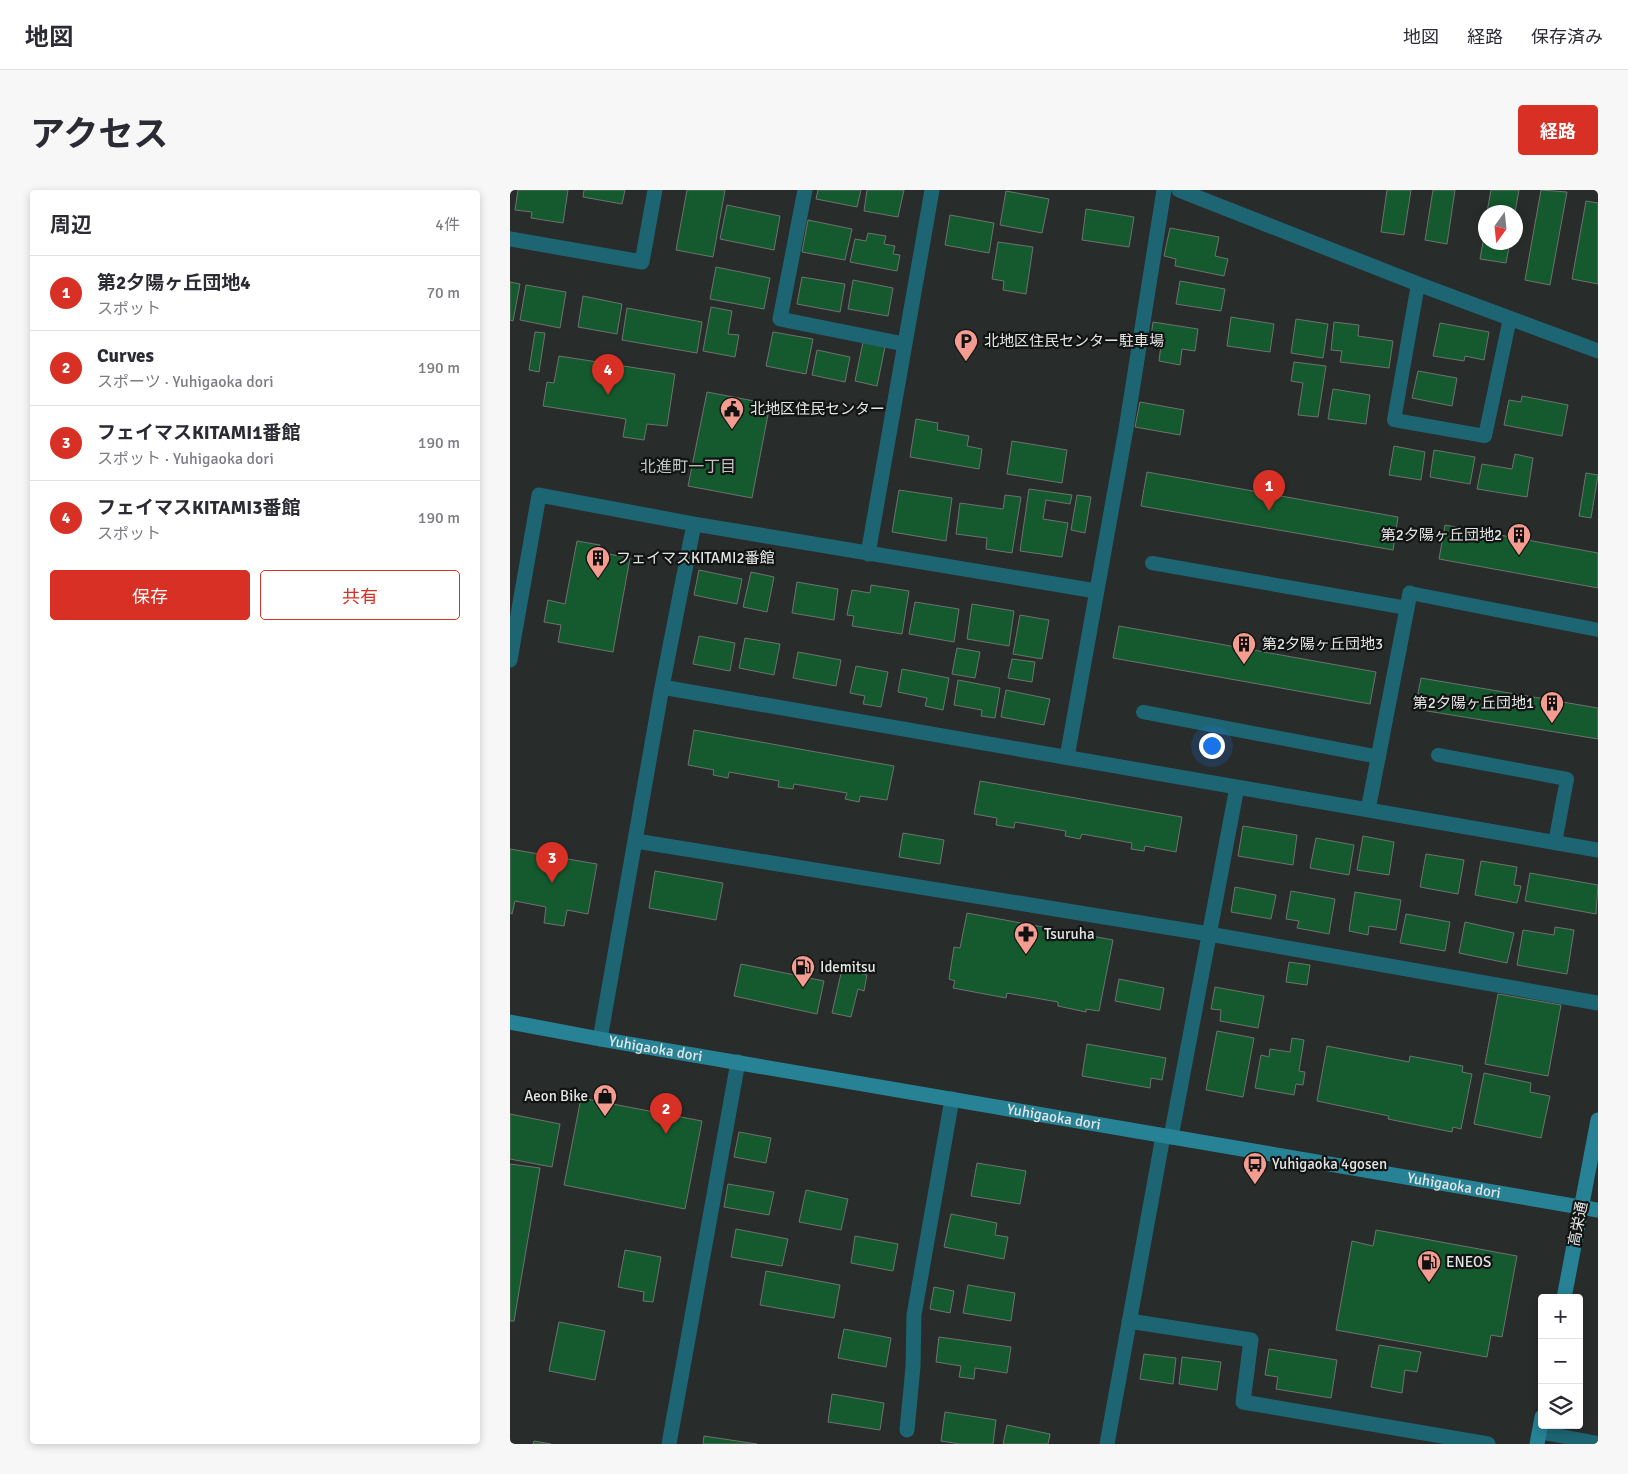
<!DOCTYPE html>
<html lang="ja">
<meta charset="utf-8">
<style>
body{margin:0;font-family:Signika,"Noto Sans JP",sans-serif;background:#f7f7f7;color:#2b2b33}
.controls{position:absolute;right:15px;bottom:15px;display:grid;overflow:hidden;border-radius:5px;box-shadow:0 2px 8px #0003}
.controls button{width:45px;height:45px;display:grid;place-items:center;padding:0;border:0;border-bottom:1px solid #e1e1e2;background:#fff;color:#2b2b33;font:25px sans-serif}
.compass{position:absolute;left:968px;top:15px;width:45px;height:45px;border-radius:50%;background:#fff;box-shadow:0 2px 8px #0003;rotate:195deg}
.you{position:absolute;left:701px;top:555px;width:18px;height:18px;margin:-12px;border:4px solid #fff;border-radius:50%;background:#1a73e8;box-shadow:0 0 0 8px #1a73e833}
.badge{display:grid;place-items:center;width:32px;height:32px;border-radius:50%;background:#d93025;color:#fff;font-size:16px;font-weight:700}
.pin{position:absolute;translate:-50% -41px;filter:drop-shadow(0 1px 2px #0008)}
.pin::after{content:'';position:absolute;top:26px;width:18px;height:15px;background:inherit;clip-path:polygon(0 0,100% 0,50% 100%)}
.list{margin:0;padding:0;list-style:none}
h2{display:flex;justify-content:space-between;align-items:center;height:65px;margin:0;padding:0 20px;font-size:21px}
h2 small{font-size:16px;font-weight:400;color:#7c7c81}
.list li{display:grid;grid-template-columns:32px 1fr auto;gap:15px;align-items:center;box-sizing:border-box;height:75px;padding:0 20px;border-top:1px solid #e1e1e2}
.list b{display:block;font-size:19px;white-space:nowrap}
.list p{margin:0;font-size:16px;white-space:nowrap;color:#7c7c81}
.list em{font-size:16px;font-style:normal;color:#7c7c81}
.actions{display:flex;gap:10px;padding:15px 20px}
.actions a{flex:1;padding:11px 0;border:1px solid #d93025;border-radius:5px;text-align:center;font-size:18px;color:#d93025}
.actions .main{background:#d93025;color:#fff}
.icon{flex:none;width:28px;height:28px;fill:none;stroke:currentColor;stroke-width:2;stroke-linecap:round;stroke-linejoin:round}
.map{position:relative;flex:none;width:1088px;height:1254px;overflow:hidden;border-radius:5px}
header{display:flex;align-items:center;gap:30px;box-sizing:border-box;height:70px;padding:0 25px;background:#fff;border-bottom:1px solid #e1e1e2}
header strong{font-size:24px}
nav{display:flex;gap:28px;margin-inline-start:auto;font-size:18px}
.intro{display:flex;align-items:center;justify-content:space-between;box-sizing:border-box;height:120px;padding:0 30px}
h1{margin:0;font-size:35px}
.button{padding:12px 22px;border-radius:5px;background:#d93025;color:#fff;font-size:18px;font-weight:700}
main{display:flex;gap:30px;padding:0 30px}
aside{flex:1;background:#fff;border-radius:5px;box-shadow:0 2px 8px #0003}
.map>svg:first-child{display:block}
.building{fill:#145a2e;stroke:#6e726f}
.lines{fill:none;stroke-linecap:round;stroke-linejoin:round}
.lane{stroke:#1d6573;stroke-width:14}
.street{stroke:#1d6573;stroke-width:15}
.secondary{stroke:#268294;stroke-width:15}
.labels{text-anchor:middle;stroke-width:4.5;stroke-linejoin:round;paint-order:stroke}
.poi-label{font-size:15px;fill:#e3e5e5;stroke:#121413;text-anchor:start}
.street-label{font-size:15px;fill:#e3e5e5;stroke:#121413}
.neighbourhood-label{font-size:16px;fill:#c0c5c4;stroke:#121413}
</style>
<header>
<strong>地図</strong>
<nav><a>地図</a><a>経路</a><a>保存済み</a></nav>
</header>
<div class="intro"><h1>アクセス</h1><a class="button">経路</a></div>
<main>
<aside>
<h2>周辺<small>4件</small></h2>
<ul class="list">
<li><span class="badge">1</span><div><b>第2夕陽ヶ丘団地4</b><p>スポット</p></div><em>70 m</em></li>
<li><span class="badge">2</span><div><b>Curves</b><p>スポーツ · Yuhigaoka dori</p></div><em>190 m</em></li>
<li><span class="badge">3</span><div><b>フェイマスKITAMI1番館</b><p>スポット · Yuhigaoka dori</p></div><em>190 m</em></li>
<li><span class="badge">4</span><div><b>フェイマスKITAMI3番館</b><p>スポット</p></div><em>190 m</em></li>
</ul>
<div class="actions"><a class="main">保存</a><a>共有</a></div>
</aside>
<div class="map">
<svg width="1088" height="1254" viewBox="0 0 1088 1254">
<rect width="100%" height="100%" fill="#282c2b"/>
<path class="building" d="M8,0H58L53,33L21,28L22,22L5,20Z
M74,0H115L112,14L73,7Z
M177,0H215L203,67L166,60Z
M308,0H351L347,17L306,9Z
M357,0H394L388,27L354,21Z
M877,0H901L894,45L871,42Z
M923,0H945L937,54L915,50Z
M981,0H1009L1005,22H977Z
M1031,0L1057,2L1040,95L1015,90Z
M496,1L539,9L532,43L490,35Z
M1076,11L1088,13V94L1062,89Z
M217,15L270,26L264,60L210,49Z
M576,19L624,27L619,57L572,50Z
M440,25L484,33L479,63L435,55Z
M298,30L342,39L335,70L292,62Z
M976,35V52H1000L996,73L970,69Z
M660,38L709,47L705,66L718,69L714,86L665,76L666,69L654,66Z
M358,43L376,46L374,54L385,56L383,64L390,65L387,81L340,72L345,49L356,51Z
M488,52L523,57L516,104L493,100L494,91L482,89Z
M206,77L260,88L254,119L200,109Z
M292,87L335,94L330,122L287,114Z
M343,90L383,98L378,126L338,119Z
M670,91L715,99L711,121L666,114Z
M0,92L10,94L3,131L0,130Z
M16,95L56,102L50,138L10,130Z
M73,106L112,114L107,144L68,137Z
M201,117L222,121L218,144L229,145L225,167L193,161Z
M117,118L192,132L187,163L112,150Z
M721,127L764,134L760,162L717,156Z
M786,129L818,134L813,168L781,163Z
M643,132L688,139L685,161L672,159L670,175L649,171L651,155L640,153Z
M824,132L849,135L848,146L883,151L879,178L830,172L832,161L821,160Z
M930,133L979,142L974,170L955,166L954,171L923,166Z
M25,142L35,143L29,182L19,180Z
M263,142L303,149L296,184L256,176Z
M353,152L375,157L367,196L345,191Z
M307,160L340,167L335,192L302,185Z
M49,166L165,184L157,236L137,234L134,250L113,247L116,229L33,216L37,192L44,193Z
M784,172L816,176L808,227L788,225L793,193L781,191Z
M908,181L947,188L942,216L902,208Z
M823,199L860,205L856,234L818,229Z
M197,202L260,214L242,308L178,296Z
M1012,206L1058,215L1052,246L994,235L999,210L1011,212Z
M630,212L674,220L670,245L625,237Z
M406,229L428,233L427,240L459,246L457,256L472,259L469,279L400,267Z
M502,251L557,260L552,293L497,284Z
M884,256L915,262L911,290L879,285Z
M924,260L965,267L960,294L920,287Z
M1005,264L1023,268L1017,307L967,299L972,274L1002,279Z
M637,282L888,327L883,360L631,316Z
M1076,283L1088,285L1081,328L1069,326Z
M519,299L562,305L560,314L536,310L533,329L558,333L552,367L510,361Z
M389,300L442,308L436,351L382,342Z
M495,305L511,307L502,363L476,359L477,348L446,344L450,313L493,319Z
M567,305L581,307L575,343L561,340Z
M935,335L1088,363V398L929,369Z
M67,351L90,355L88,362L120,368L103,462L48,452L51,435L34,432L38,410L55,414Z
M189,380L232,389L227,414L184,405Z
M241,382L264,387L257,422L233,417Z
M287,392L328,399L324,430L282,423Z
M361,395L399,401L392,444L342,436L344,426L337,425L342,400L360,403Z
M405,412L449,419L444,452L399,444Z
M462,414L504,421L499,456L457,449Z
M510,425L539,430L532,469L503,464Z
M609,436L866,482L860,514L603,468Z
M189,446L225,453L220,481L183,474Z
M235,448L270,454L264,485L229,478Z
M447,458L470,462L465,488L442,484Z
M288,462L331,470L326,496L283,488Z
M502,469L525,472L522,492L498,488Z
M346,476L378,482L371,517L353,514L355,506L340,503Z
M392,479L439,488L433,520L415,516L417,508L388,502Z
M911,488L1088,518V549L905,519Z
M448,490L490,498L485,528L471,526L472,520L444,515Z
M496,500L540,509L534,535L491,527Z
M184,540L384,576L377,610L350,606L349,612L335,609L337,603L284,594L283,599L268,597L269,591L219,582L218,588L203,585L204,580L178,575Z
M470,591L672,627L666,662L635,656L634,661L621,659L622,653L572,644L570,649L555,646L556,641L505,632L504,638L486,635L487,628L464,624Z
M733,636L787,645L783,675L728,666Z
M393,643L434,650L430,674L389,667Z
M853,646L884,652L879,685L847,680Z
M806,648L844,655L839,685L800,678Z
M0,659L87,674L78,724L57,720L54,736L34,733L36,717L5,711L2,724L0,723Z
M916,664L954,670L948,704L910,697Z
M971,671L1007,677L1004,695L1011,696L1007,713L965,705Z
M145,681L213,693L206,730L139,718Z
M1020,683L1088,695L1086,724L1015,711Z
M725,697L766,705L761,729L721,722Z
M781,701L825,709L819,744L787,738L789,731L776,729Z
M845,702L891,710L886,740L859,736L858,745L839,741Z
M457,723L603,750L589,821L576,819V822L548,816V812L497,803L496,808L443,798L445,791L439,789L444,757L450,758Z
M896,724L940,732L935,761L890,753Z
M955,732L1004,743L997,773L949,763Z
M1045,737L1064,740L1057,784L1007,775L1013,740L1044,745Z
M779,772L800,775L797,795L776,792Z
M231,774L314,791L307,824L224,806Z
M332,779L357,785L354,801L348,799L341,827L322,823Z
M609,789L654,798L650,820L605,811Z
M705,797L754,806L748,838L710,831L711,820L701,819Z
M988,804L1051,815L1038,886L975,874Z
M707,841L744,848L733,907L696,900Z
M782,848L794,850L789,881L795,882L793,895L786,894L784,905L745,898L751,865L759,867L760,859L780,862Z
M577,854L656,868L652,890L641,888L640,898L572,886Z
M817,856L899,872L900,866L953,876L952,882L962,884L951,939L943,937L942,942L878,929L879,926L807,911Z
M974,883L1021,893L1020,902L1040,906L1031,948L964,934Z
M71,908L192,931L175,1019L54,995Z
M0,924L50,934L42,977L0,969Z
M229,942L261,948L256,973L224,967Z
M467,973L516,981L510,1014L461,1006Z
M0,974L30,978L4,1131H0Z
M218,994L264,1002L259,1025L214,1017Z
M296,1000L338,1009L331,1040L289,1032Z
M441,1024L487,1033L485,1045L498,1047L494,1069L434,1057Z
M226,1039L278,1049L272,1076L221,1067Z
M866,1040L1007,1066L992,1147L981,1145L977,1167L826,1140L842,1051L863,1056Z
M345,1046L388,1054L383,1081L341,1073Z
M115,1060L151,1067L143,1112L133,1111L134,1102L108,1097Z
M256,1081L330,1095L324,1128L250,1115Z
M458,1095L505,1103L501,1131L453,1123Z
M424,1097L444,1101L440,1123L420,1119Z
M49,1132L95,1141L85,1190L39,1181Z
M334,1139L381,1148L376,1177L328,1168Z
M429,1147L501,1157L497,1183L465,1178L464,1189L449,1187L451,1176L426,1172Z
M869,1155L911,1162L907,1182L895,1180L892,1203L861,1197Z
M759,1159L827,1170L821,1208L766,1199L768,1187L755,1185Z
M634,1164L666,1168L663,1194L630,1189Z
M672,1167L711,1172L707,1200L669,1194Z
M322,1204L374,1213L370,1240L318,1232Z
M435,1222L486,1230L483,1254H450L431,1251Z
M497,1235L540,1244L538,1254H493Z
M194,1246L247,1254H193Z
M24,1251L41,1254H23Z"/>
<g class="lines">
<path class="lane" d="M908,94L884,230L975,246L1000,128
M642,373L897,418
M900,403L1088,440
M633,522L869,567
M928,565L1057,589L1045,653
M1029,1242L1088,1253"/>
<path class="street" d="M295,0L270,129L394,154
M669,0L908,94L1088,161
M0,49L132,72L145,0
M358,364L422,0
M0,470L29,305L184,334L586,401
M152,497L1088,660
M557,567L616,239L654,0
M858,620L900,403
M126,651L699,744L1088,813
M90,849L152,497L184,334
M661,947L727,597
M619,1131L741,1150L733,1212L978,1254
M397,1240L403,1177L404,1125L442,909
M159,1254L228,872
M597,1254L653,946"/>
<g class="secondary">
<path id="s1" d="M0,832L90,849L1088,1020"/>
<path d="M1054,1108L1088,930"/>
<path d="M1027,1254L1032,1227"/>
</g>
</g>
<defs>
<g id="parking-pin" transform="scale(1.25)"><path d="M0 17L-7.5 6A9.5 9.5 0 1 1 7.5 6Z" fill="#f59c91" stroke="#121413"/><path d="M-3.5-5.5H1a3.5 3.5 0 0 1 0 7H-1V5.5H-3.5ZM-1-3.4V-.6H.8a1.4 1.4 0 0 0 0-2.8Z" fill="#111"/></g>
<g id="civic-pin" transform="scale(1.25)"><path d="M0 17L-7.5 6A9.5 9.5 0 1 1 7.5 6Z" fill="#f59c91" stroke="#121413"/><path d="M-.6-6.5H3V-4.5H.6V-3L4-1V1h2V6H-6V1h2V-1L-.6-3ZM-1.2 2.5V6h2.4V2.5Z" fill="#111"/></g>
<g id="building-pin" transform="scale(1.25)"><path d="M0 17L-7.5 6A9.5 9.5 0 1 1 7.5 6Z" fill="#f59c91" stroke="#121413"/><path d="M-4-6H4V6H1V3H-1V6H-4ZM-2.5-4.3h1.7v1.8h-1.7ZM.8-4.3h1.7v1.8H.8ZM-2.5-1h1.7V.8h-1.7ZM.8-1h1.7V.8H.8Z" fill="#111"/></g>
<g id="pharmacy-pin" transform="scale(1.25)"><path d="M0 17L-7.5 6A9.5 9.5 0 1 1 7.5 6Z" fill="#f59c91" stroke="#121413"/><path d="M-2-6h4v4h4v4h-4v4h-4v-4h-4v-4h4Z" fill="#111"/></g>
<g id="fuel-pin" transform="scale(1.25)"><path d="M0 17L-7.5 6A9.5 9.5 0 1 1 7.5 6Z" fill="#f59c91" stroke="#121413"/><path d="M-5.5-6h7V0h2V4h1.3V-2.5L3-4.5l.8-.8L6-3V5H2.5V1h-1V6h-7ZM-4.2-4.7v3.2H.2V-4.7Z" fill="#111"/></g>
<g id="shop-pin" transform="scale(1.25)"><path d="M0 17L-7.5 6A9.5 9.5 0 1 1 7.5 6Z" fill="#f59c91" stroke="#121413"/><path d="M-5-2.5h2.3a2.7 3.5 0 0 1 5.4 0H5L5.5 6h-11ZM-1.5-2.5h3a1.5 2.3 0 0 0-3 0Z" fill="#111"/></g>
<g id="bus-pin" transform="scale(1.25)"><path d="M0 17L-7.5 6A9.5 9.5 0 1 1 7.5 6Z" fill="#f59c91" stroke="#121413"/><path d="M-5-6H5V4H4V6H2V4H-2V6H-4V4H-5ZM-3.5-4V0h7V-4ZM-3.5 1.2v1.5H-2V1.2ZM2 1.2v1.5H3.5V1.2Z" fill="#111"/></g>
</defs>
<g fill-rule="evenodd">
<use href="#parking-pin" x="456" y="151"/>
<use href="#civic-pin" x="222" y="219"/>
<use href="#building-pin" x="1009" y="345"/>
<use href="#building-pin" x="88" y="368"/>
<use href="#building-pin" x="734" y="454"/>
<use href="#building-pin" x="1042" y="513"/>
<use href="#pharmacy-pin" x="516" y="744"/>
<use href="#fuel-pin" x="293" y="777"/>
<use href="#shop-pin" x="95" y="906"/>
<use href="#bus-pin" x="745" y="974"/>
<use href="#fuel-pin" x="919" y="1072"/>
</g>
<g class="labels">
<g class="poi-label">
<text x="474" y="156">北地区住民センター駐車場</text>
<text x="240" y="224">北地区住民センター</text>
<text x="992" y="350" text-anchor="end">第2夕陽ヶ丘団地2</text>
<text x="106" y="373">フェイマスKITAMI2番館</text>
<text x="752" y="459">第2夕陽ヶ丘団地3</text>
<text x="1024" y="518" text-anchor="end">第2夕陽ヶ丘団地1</text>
<text x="534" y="749">Tsuruha</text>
<text x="310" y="782">Idemitsu</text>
<text x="78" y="911" text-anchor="end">Aeon Bike</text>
<text x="762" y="979">Yuhigaoka 4gosen</text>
<text x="936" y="1077">ENEOS</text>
</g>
<g class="street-label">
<text dy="5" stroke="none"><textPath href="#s1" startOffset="148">Yuhigaoka dori</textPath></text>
<text dy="5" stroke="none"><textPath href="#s1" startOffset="552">Yuhigaoka dori</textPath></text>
<text dy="5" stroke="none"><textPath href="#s1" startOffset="958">Yuhigaoka dori</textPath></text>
<text transform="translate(1068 1034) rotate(-79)" y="5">高栄通</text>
</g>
<g class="neighbourhood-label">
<text x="178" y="282">北進町一丁目</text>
</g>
</g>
</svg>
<div class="controls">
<button>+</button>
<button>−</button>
<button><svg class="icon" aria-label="layers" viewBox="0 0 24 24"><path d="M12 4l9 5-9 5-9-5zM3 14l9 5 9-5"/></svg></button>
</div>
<svg class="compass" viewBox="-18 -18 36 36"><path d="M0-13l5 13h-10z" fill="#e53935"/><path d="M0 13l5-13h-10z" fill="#7c7c81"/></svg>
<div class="you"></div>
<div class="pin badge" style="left:759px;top:321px">1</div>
<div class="pin badge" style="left:156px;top:944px">2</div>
<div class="pin badge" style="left:42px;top:693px">3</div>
<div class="pin badge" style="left:98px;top:205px">4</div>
</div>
</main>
